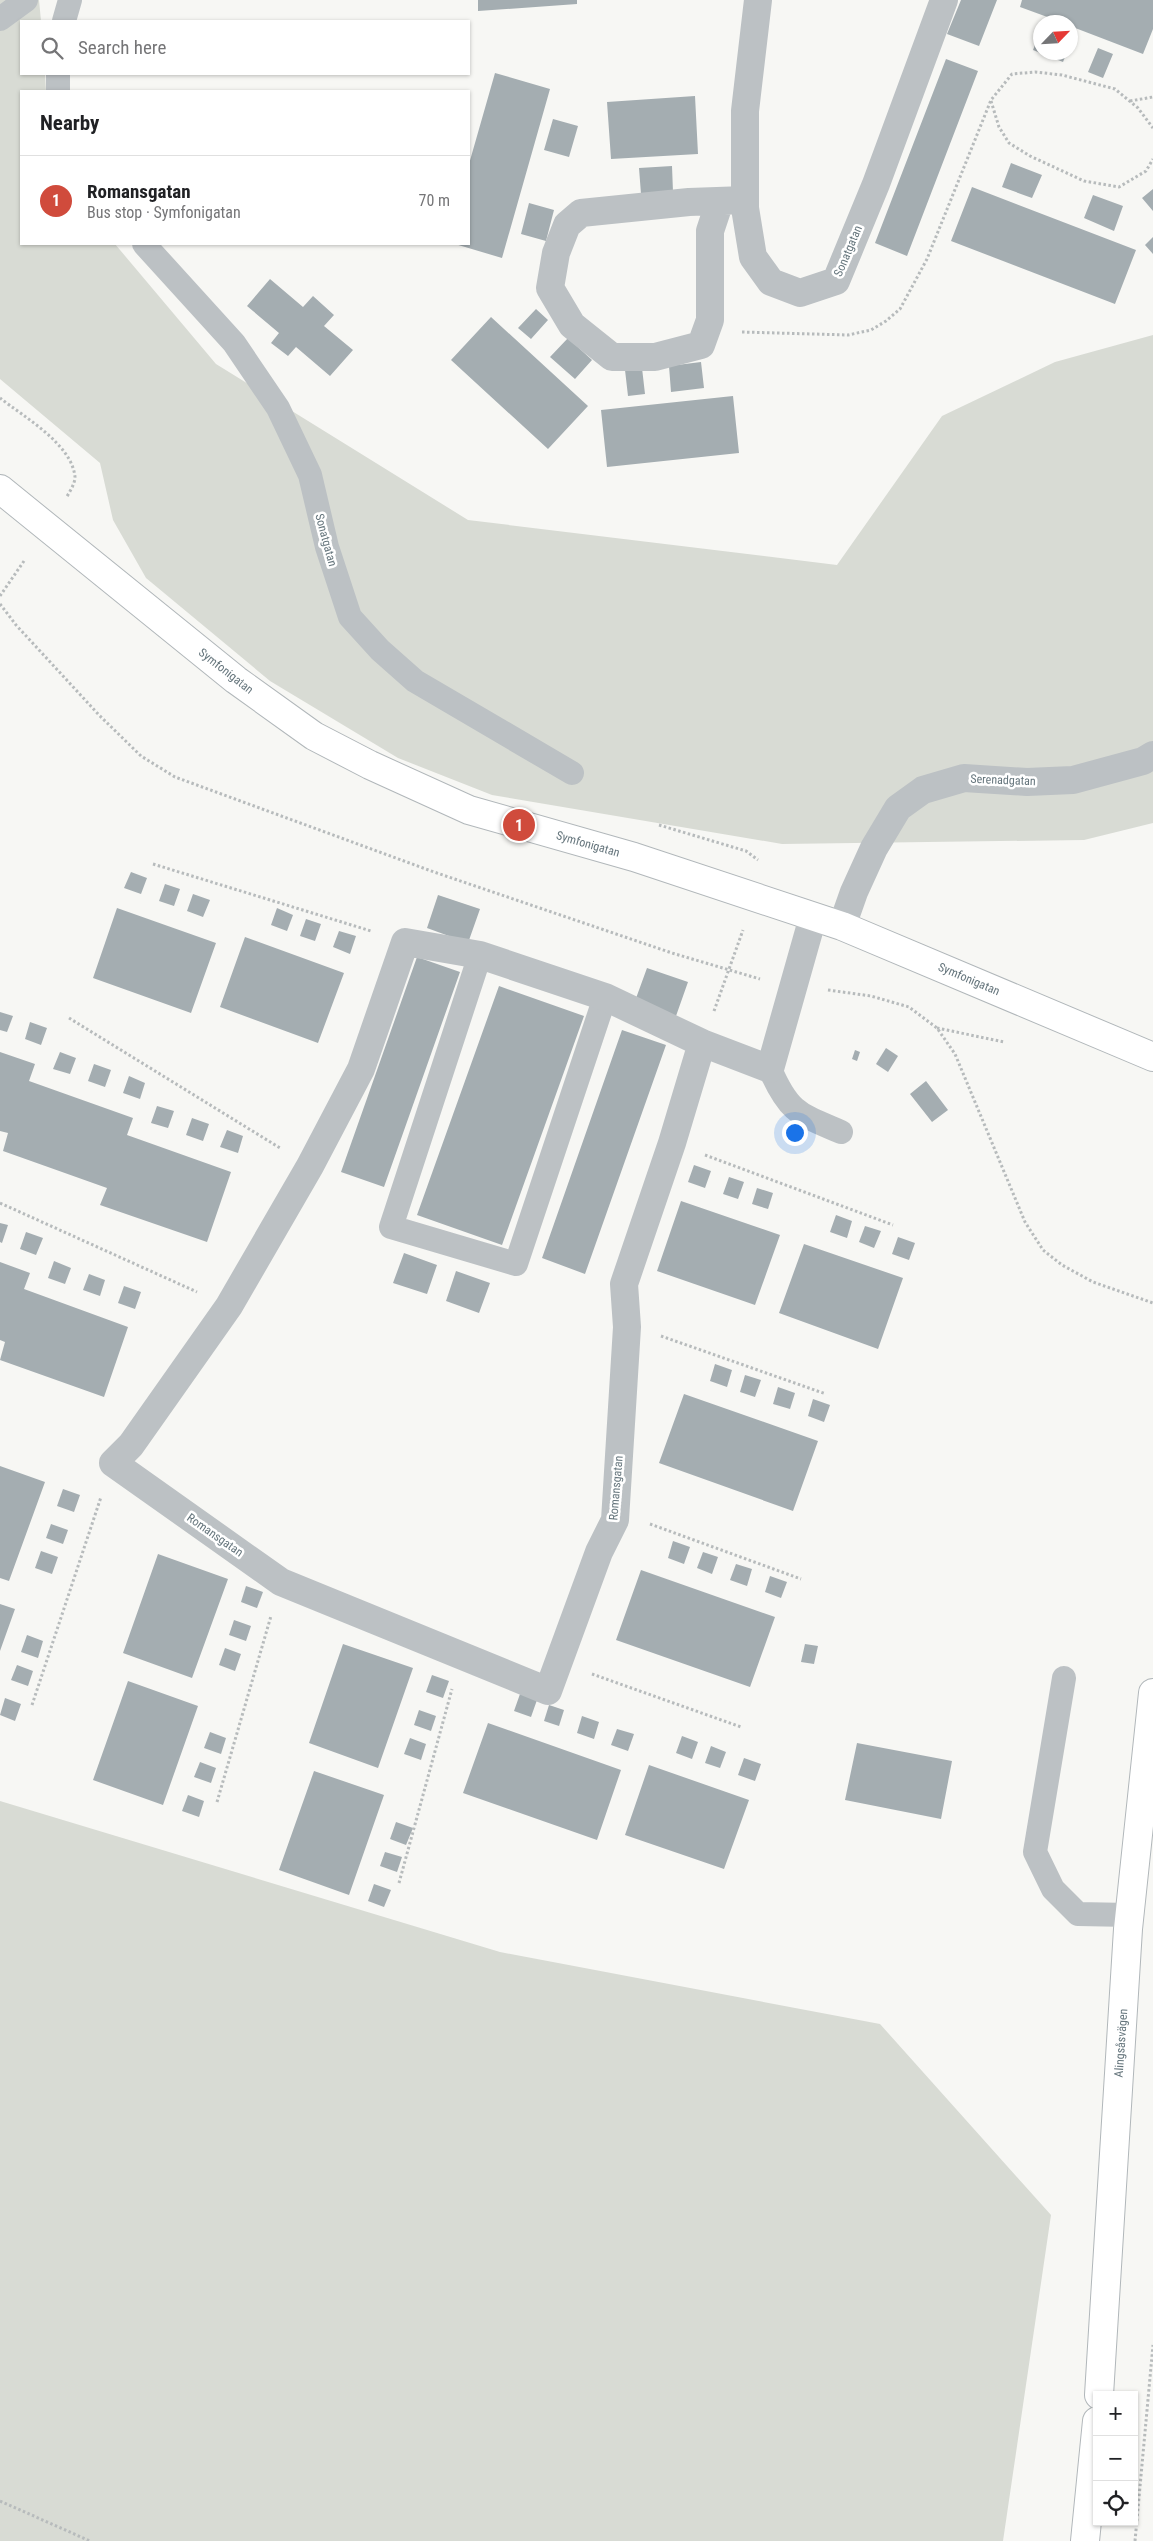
<!DOCTYPE html>
<meta charset="utf-8">
<style>
body{margin:0;font-family:"Roboto Condensed",sans-serif;background:#f6f6f6;color:#202124}
.controls{position:absolute;right:15px;bottom:15px;display:grid;overflow:hidden;border-radius:0px;box-shadow:0 1px 4px #0004}
.controls button{width:45px;height:45px;display:grid;place-items:center;padding:0;border:0;border-bottom:1px solid #e0e0e0;background:#fff;color:#202124;font:25px sans-serif}
.compass{position:absolute;left:1033px;top:15px;width:45px;height:45px;border-radius:50%;background:#fff;box-shadow:0 1px 4px #0004;rotate:65deg}
.you{position:absolute;left:794px;top:1132px;width:18px;height:18px;margin:-12px;border:4px solid #fff;border-radius:50%;background:#1a73e8;box-shadow:0 0 0 8px #1a73e833}
.badge{display:grid;place-items:center;width:32px;height:32px;border-radius:50%;background:#d04b3c;color:#fff;font-size:16px;font-weight:700}
.pin{position:absolute;translate:-50% -50%;border:2px solid #fff;box-shadow:0 1px 5px #0006}
.list{margin:0;padding:0;list-style:none}
h2{display:flex;justify-content:space-between;align-items:center;height:65px;margin:0;padding:0 20px;font-size:21px}
h2 small{font-size:16px;font-weight:400;color:#757577}
.list li{display:grid;grid-template-columns:32px 1fr auto;gap:15px;align-items:center;box-sizing:border-box;height:90px;padding:0 20px;border-top:1px solid #e0e0e0}
.list b{display:block;font-size:19px;white-space:nowrap}
.list p{margin:0;font-size:16px;white-space:nowrap;color:#757577}
.list em{font-size:16px;font-style:normal;color:#757577}
.icon{flex:none;width:28px;height:28px;fill:none;stroke:currentColor;stroke-width:2;stroke-linecap:round;stroke-linejoin:round}
.map{position:relative;flex:none;width:1153px;height:2541px;overflow:hidden}
.search{position:absolute;background:#fff;box-shadow:0 1px 4px #0004;left:20px;top:20px;width:450px;height:55px;display:flex;align-items:center;gap:12px;box-sizing:border-box;padding:0 18px;border-radius:0px;color:#757577;font-size:19px}
.panel{position:absolute;background:#fff;box-shadow:0 1px 4px #0004;left:20px;top:90px;width:450px;height:155px;border-radius:0px}
.map>svg:first-child{display:block}
.green{fill:#d8dbd4}
.building{fill:#a4adb1}
.lines{fill:none;stroke-linecap:round;stroke-linejoin:round}
.secondary-casing{stroke:#b1b7ba;stroke-width:30}
.path{stroke:#b7bbbc;stroke-width:3;stroke-dasharray:2.5 2.5;stroke-linecap:butt}
.lane{stroke:#bcc1c4;stroke-width:24}
.street{stroke:#bcc1c4;stroke-width:28}
.secondary{stroke:#fff;stroke-width:28}
.labels{text-anchor:middle;stroke-width:5;stroke-linejoin:round;paint-order:stroke}
.street-label{font-size:12px;fill:#65757c;stroke:#fff}
</style>
<div class="map">
<svg width="1153" height="2541" viewBox="0 0 1153 2541">
<rect width="100%" height="100%" fill="#f7f7f4"/>
<path class="green" d="M0,0H39L41,21H21V74H45L46,91H21V244H115L216,364L468,520L837,565L942,416L1055,362L1153,335V823L1084,840L782,844L492,795L398,758L270,681L146,578L113,520L100,463L0,379Z
M0,1801L500,1952L880,2024L1051,2215L1003,2541H0Z"/>
<path class="building" d="M478,0H577V4L478,11Z
M961,0H997L979,46L947,34Z
M1022,0H1153V29L1143,54L1070,26V22H1061L1020,7Z
M1040,32V52H1067L1063,62L1033,50Z
M1098,48L1113,54L1103,78L1088,72Z
M946,59L978,71L907,256L875,243Z
M495,73L550,89L502,258L455,244H469V164Z
M695,96L698,154L611,159L607,102Z
M553,119L578,126L569,157L544,150Z
M1011,163L1042,175L1032,198L1002,187Z
M672,166L673,192L641,194L639,168Z
M972,187L1136,250L1115,304L951,241Z
M1153,189V211L1142,198Z
M1093,195L1123,206L1114,231L1084,218Z
M529,203L554,210L546,241L521,234Z
M1153,237V254L1145,245Z
M270,279L303,307L313,296L334,315L324,326L353,350L330,376L296,347L288,356L271,343L279,333L247,306Z
M536,309L548,320L531,339L518,328Z
M491,317L588,406L548,449L451,360Z
M568,338L592,360L575,379L550,357Z
M701,362L704,388L671,392L669,366Z
M642,368L645,394L628,396L625,370Z
M733,396L739,453L607,467L601,410Z
M131,872L147,878L141,894L124,888Z
M165,884L180,889L174,906L159,901Z
M193,894L210,900L203,917L187,911Z
M438,895L480,909L468,943L427,928Z
M117,908L216,943L191,1013L93,978Z
M277,908L293,915L287,931L271,925Z
M306,919L321,924L315,941L300,936Z
M339,931L356,936L350,954L333,947Z
M245,937L344,973L318,1043L220,1007Z
M417,957L460,972L384,1187L341,1172Z
M647,968L688,982L676,1016L635,1001Z
M499,986L584,1016L502,1245L417,1215Z
M0,1012L13,1016L7,1032L0,1030Z
M30,1022L47,1028L41,1045L25,1039Z
M622,1030L666,1045L585,1274L542,1258Z
M886,1048L898,1056L888,1072L876,1064Z
M855,1050L860,1052L857,1061L852,1059Z
M0,1052L35,1064L29,1081L133,1118L127,1135L231,1172L207,1242L100,1205L107,1188L3,1151L8,1133L0,1131Z
M60,1052L76,1058L70,1074L53,1069Z
M94,1064L111,1070L105,1087L88,1081Z
M129,1076L145,1083L140,1099L123,1093Z
M926,1081L948,1110L932,1122L910,1094Z
M157,1106L174,1111L168,1128L151,1123Z
M192,1118L209,1124L203,1141L186,1135Z
M227,1130L243,1136L238,1153L220,1147Z
M694,1165L711,1171L705,1188L688,1182Z
M729,1177L744,1182L738,1199L723,1194Z
M757,1188L773,1193L768,1209L752,1204Z
M681,1201L780,1235L755,1305L657,1271Z
M836,1215L852,1221L847,1238L830,1232Z
M0,1223L8,1225L2,1243L0,1242Z
M865,1226L881,1231L874,1248L859,1242Z
M26,1232L43,1238L36,1255L20,1249Z
M898,1237L915,1243L909,1260L892,1254Z
M804,1244L903,1278L878,1349L779,1313Z
M404,1253L437,1265L427,1294L393,1283Z
M54,1261L71,1268L65,1284L48,1278Z
M0,1262L30,1273L24,1289L128,1327L104,1397L0,1360L5,1342L0,1340Z
M456,1271L490,1283L479,1313L446,1301Z
M89,1274L105,1280L100,1296L83,1290Z
M124,1286L141,1292L135,1309L118,1303Z
M715,1364L732,1370L727,1387L710,1381Z
M745,1375L761,1380L755,1397L740,1392Z
M778,1387L795,1393L790,1409L773,1404Z
M684,1394L818,1441L793,1511L659,1463Z
M813,1399L830,1405L824,1422L808,1416Z
M0,1466L45,1482L9,1581L0,1578Z
M63,1489L80,1495L74,1512L57,1506Z
M51,1524L68,1530L63,1544L46,1538Z
M673,1541L690,1547L684,1564L668,1558Z
M41,1551L58,1557L52,1574L35,1568Z
M703,1552L718,1557L712,1574L697,1568Z
M158,1554L228,1579L192,1678L123,1653Z
M736,1564L752,1569L747,1586L730,1580Z
M641,1570L775,1617L750,1687L616,1640Z
M770,1576L787,1582L781,1598L765,1592Z
M246,1586L263,1592L257,1608L241,1602Z
M0,1604L15,1609L0,1651Z
M234,1620L251,1626L246,1641L229,1635Z
M27,1635L43,1641L38,1658L21,1652Z
M343,1644L413,1668L378,1768L309,1743Z
M805,1644L818,1646L814,1664L801,1662Z
M225,1648L241,1654L235,1671L219,1665Z
M17,1665L33,1671L28,1686L11,1680Z
M432,1675L449,1681L443,1698L426,1692Z
M128,1681L198,1706L163,1805L93,1780Z
M520,1694L537,1700L531,1717L514,1711Z
M5,1698L21,1704L15,1721L0,1715Z
M549,1705L564,1710L559,1726L544,1721Z
M419,1710L436,1716L431,1731L414,1725Z
M582,1716L599,1722L594,1739L577,1733Z
M488,1723L621,1770L597,1840L463,1793Z
M617,1729L634,1734L628,1751L611,1745Z
M210,1732L226,1738L221,1754L204,1748Z
M682,1736L698,1742L692,1759L676,1753Z
M410,1738L426,1744L421,1760L404,1754Z
M857,1743L952,1761L941,1819L845,1800Z
M711,1746L726,1752L720,1768L705,1763Z
M744,1758L761,1764L755,1781L738,1775Z
M200,1762L216,1768L211,1783L194,1777Z
M649,1765L749,1800L724,1869L625,1835Z
M314,1771L384,1795L349,1895L279,1870Z
M188,1795L204,1801L199,1817L182,1811Z
M396,1822L413,1828L406,1845L390,1839Z
M385,1852L402,1857L397,1872L380,1866Z
M374,1884L391,1890L384,1907L368,1901Z"/>
<g class="lines">
<g class="secondary-casing">
<path id="secondary" d="M0,489L236,680L314,736L370,765L469,810L634,857L842,926L1153,1057
M1099,2395L1128,1929L1153,1693
M1085,2541L1097,2421"/>
</g>
<path class="path" d="M991,101L999,127L1009,143L1030,156L1084,181L1119,187L1146,171L1153,159
M1130,101L1153,97
M742,332L848,335L871,330L886,321L900,309L927,259L991,100L1012,74L1035,72L1062,75L1115,89L1138,108L1153,128
M0,398C24,417 72,444 75,477C75,484 69,493 66,498
M0,596L24,561
M0,604L16,625L99,715L141,756L175,777L434,872L672,953L760,979
M659,825L746,851L758,860
M153,864L371,931
M828,990L871,996L909,1007L937,1028L955,1054L1025,1222L1043,1250L1062,1265L1093,1282L1153,1303
M714,1011L743,930
M69,1018L280,1148
M937,1028L1004,1042
M705,1155L893,1225
M0,1203L197,1292
M661,1336L826,1394
M650,1524L801,1579
M592,1674L741,1727
M32,1705L101,1497
M217,1802L271,1616
M399,1883L452,1689
M0,2501L90,2541
M1135,2541L1153,2345"/>
<path class="lane" d="M0,19L26,0
M64,21L70,0
M58,91V74
M144,244L234,343L278,408L310,475L327,547L350,617L380,650L415,681L572,773
M480,955L391,1227L516,1264L605,997
M770,1069C789,1113 799,1114 841,1132
M1064,1678L1035,1852L1053,1889L1078,1914L1130,1915"/>
<path class="street" d="M758,0L745,111V208L753,257L771,282L800,293L836,281L876,184L944,0
M720,201L710,231V320L701,345L655,357H612L572,325L550,288L556,253L567,225L581,213L689,202L745,200
M842,926L854,892L874,848L898,808L923,790L964,778L1027,782L1073,780L1143,761L1153,755
M702,1043L605,997L480,955L405,942L361,1069L310,1166L229,1306L131,1445L113,1463L281,1582L548,1691L599,1552L615,1520L627,1327L624,1284L672,1143L702,1043L770,1069L813,917"/>
<use href="#secondary" class="secondary"/>
</g>
<g class="labels">
<g class="street-label">
<text transform="translate(848 251) rotate(-67)" y="4">Sonatgatan</text>
<text transform="translate(326 540) rotate(75)" y="4">Sonatgatan</text>
<text transform="translate(226 671) rotate(38)" y="4">Symfonigatan</text>
<text transform="translate(1003 780) rotate(2)" y="4">Serenadgatan</text>
<text transform="translate(588 844) rotate(16)" y="4">Symfonigatan</text>
<text transform="translate(969 979) rotate(23)" y="4">Symfonigatan</text>
<text transform="translate(616 1488) rotate(-85)" y="4">Romansgatan</text>
<text transform="translate(215 1535) rotate(35)" y="4">Romansgatan</text>
<text transform="translate(1121 2043) rotate(-86)" y="4">Alingsåsvägen</text>
</g>
</g>
</svg>
<div class="controls">
<button>+</button>
<button>−</button>
<button><svg class="icon" aria-label="locate" viewBox="0 0 24 24"><circle cx="12" cy="12" r="6"/><path d="M12 2v4M12 18v4M2 12h4M18 12h4"/></svg></button>
</div>
<svg class="compass" viewBox="-18 -18 36 36"><path d="M0-13l5 13h-10z" fill="#e53935"/><path d="M0 13l5-13h-10z" fill="#757577"/></svg>
<div class="you"></div>
<div class="pin badge" style="left:519px;top:825px">1</div>
<div class="search"><svg class="icon" aria-label="search" viewBox="0 0 24 24"><circle cx="10" cy="10" r="6"/><path d="M15 15l6 6"/></svg>Search here</div>
<section class="panel">
<h2>Nearby<small></small></h2>
<ul class="list">
<li><span class="badge">1</span><div><b>Romansgatan</b><p>Bus stop · Symfonigatan</p></div><em>70 m</em></li>
</ul>
</section>
</div>
